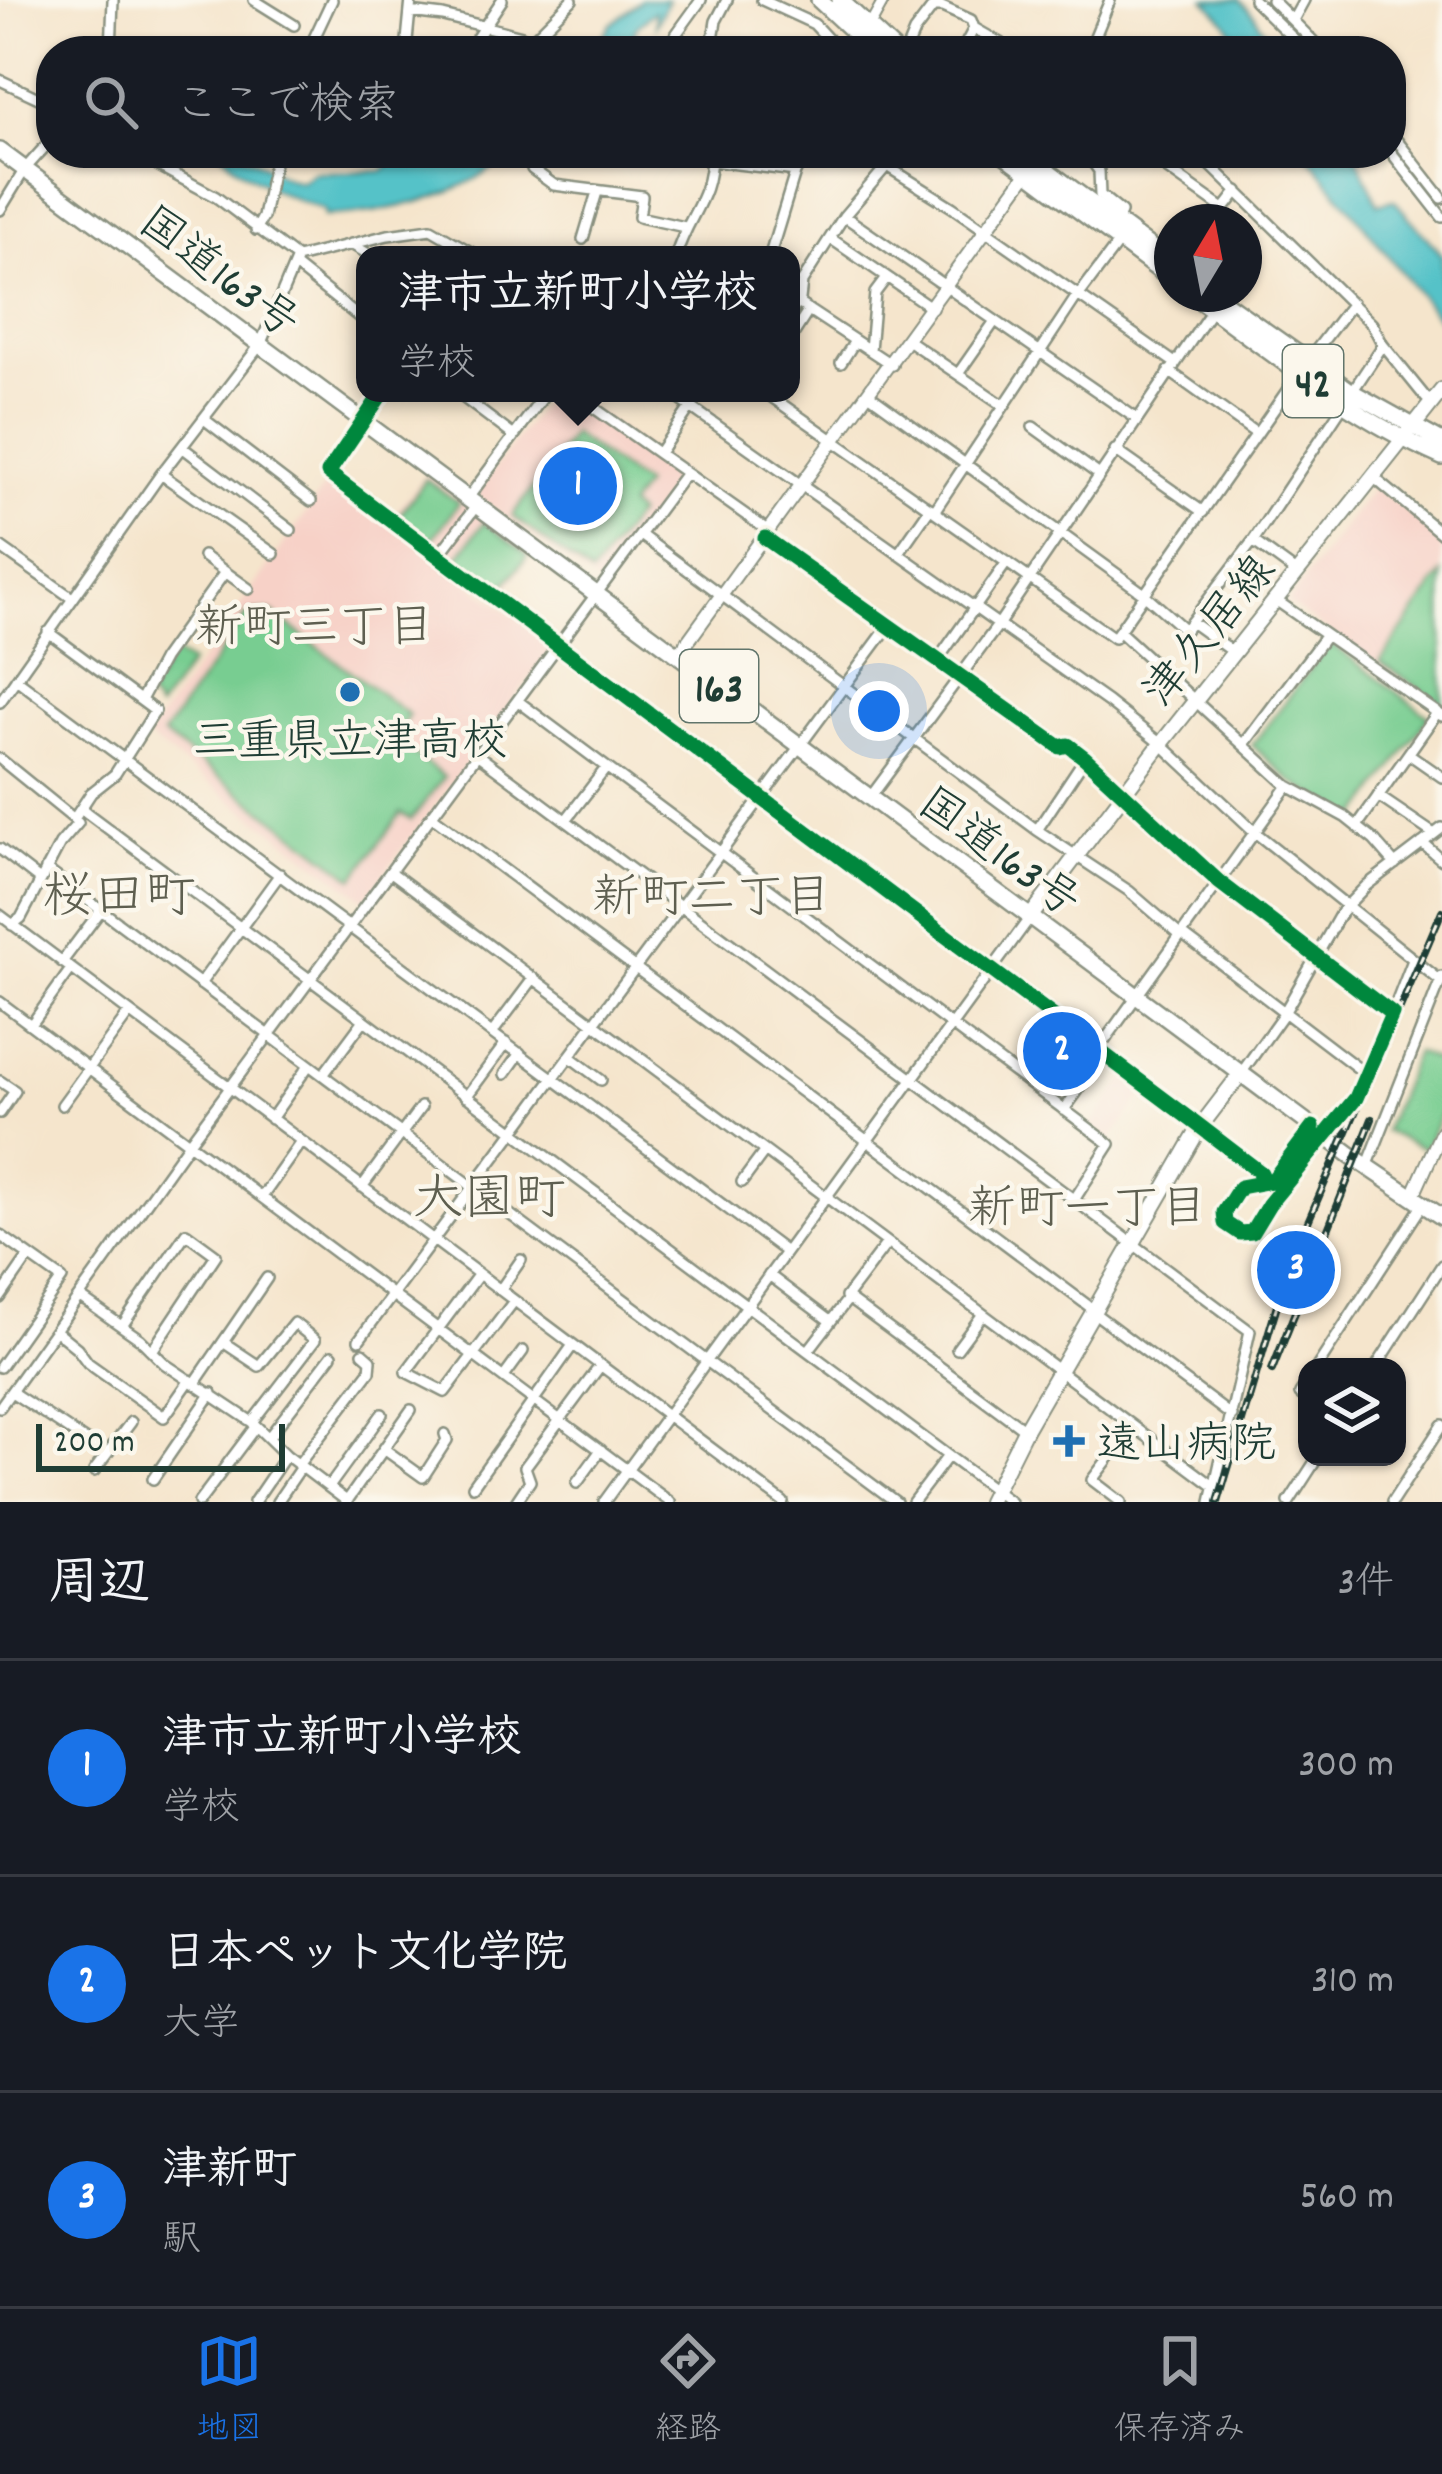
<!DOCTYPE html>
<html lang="ja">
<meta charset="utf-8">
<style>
body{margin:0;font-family:Dekko,"Klee One",sans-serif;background:#20242c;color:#f1f3f6}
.controls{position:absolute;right:36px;bottom:36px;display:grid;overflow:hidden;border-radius:24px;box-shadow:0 3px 9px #0004}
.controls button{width:108px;height:108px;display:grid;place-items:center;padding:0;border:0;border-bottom:3px solid #363941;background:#171b24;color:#f1f3f6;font:60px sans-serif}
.compass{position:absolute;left:1154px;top:204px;width:108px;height:108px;border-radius:50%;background:#171b24;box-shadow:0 3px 9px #0004;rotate:10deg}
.scale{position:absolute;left:36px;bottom:30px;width:249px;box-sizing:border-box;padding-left:12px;border:6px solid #1f3d34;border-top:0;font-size:33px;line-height:42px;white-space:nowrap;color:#1f3d34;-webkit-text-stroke:9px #fbf7ec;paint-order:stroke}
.you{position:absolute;left:879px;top:711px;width:42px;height:42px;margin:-30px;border:9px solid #fff;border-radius:50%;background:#1a73e8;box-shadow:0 0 0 18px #1a73e833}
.badge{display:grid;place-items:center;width:78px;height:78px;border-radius:50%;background:#1a73e8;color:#fff;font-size:39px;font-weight:700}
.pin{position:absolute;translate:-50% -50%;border:6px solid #fff;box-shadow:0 3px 12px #0006}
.popup{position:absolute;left:356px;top:246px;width:444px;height:156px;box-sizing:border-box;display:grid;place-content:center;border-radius:24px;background:#171b24;filter:drop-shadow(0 3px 9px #0005);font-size:39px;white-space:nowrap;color:#9ea1a6}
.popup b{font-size:45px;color:#f1f3f6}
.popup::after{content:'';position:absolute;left:50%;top:100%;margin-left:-24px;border:24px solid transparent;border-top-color:#171b24}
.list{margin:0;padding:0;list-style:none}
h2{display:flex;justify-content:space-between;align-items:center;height:156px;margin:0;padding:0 48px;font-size:51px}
h2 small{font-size:39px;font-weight:400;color:#9ea1a6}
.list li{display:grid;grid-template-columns:78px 1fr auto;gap:36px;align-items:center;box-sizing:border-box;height:216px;padding:0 48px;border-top:3px solid #363941}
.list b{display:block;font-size:45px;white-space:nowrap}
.list p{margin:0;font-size:39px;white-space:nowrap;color:#9ea1a6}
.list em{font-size:39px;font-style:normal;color:#9ea1a6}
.icon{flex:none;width:66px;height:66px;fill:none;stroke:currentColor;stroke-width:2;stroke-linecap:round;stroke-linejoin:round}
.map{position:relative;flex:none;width:1442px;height:1502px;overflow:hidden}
.search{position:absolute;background:#171b24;box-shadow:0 3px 9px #0004;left:36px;right:36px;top:36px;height:132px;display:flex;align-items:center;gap:30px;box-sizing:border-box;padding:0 42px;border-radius:48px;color:#9ea1a6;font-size:45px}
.sheet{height:804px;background:#171b24}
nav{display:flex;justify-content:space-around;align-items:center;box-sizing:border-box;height:168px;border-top:3px solid #363941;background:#171b24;font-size:33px;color:#9ea1a6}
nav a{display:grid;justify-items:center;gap:6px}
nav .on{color:#1a73e8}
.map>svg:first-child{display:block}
.built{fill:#f7d1c7}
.green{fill:#78cd91;stroke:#4c8562;stroke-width:3}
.water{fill:#54c2c8;stroke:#3a807e;stroke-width:3}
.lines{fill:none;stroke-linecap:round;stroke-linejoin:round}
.minor-casing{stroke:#8a9180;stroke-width:14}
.tertiary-casing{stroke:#8a9180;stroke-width:16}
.secondary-casing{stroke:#8a9180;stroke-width:18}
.primary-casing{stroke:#8a9180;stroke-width:20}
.trunk-casing{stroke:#8a9180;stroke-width:20}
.minor{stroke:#fff;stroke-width:9}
.tertiary{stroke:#fff;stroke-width:12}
.secondary{stroke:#fff;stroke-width:14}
.primary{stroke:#fff;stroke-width:15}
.trunk{stroke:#fff;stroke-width:15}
.rail-casing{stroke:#1f3d34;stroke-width:8}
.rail{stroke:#fbf7ec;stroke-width:3;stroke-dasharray:9;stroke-linecap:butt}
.cycleway-casing{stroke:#fbf7ec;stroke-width:22}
.cycleway{stroke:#00873e;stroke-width:15}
.poi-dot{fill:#1f6fb2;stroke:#fbf7ec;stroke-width:4.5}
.labels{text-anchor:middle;stroke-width:9;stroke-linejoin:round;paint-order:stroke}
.shield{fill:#fbf7ec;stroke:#61756b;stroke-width:3}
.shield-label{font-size:42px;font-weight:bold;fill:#1f3d34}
.street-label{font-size:45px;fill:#1f3d34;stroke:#fbf7ec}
.poi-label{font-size:45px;fill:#1f3d34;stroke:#fbf7ec}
.neighbourhood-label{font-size:48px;fill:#5e5f50;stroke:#fbf7ec}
.quarter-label{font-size:51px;fill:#5e5f50;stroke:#fbf7ec}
</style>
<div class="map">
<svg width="1442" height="1502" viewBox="0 0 1442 1502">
<rect width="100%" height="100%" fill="#fbf7ec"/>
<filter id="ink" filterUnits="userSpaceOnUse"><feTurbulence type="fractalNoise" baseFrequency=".00833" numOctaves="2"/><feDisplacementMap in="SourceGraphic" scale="24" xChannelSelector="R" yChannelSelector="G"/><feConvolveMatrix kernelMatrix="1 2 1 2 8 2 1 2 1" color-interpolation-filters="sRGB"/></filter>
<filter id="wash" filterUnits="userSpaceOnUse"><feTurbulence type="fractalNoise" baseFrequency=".004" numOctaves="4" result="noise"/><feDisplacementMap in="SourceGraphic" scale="48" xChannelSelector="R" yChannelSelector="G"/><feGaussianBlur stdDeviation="2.7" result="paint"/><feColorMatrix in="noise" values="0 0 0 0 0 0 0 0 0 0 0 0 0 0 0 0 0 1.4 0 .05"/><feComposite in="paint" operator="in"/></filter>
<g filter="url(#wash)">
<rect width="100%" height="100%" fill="#f5e5cc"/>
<path class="built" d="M550,393H568L681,473L600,586L475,495Z
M426,474L533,552L501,597L393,516Z
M330,479L554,646L365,899L147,737Z
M1374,486L1442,539V711L1287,603Z
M1126,1077L1146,1091L1110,1141L1091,1127Z"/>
<path class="green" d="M572,434L644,485L628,507L637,514L591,575L512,516Z
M426,479L459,503L431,541L398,517Z
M484,522L528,555L499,593L456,560Z
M1442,574V704L1380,662Z
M271,612L409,715L393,738L444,777L411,820L401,813L354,878L163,735L248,613Z
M1330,643L1429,716L1357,819L1292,782L1252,745Z
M173,652L190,664L158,709L148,697Z
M1416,1052L1442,1064V1111L1425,1149L1384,1131Z"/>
<path class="water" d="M641,0H668L656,25L655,11L636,27L630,51H593L610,25Z
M1206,0H1239L1255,16L1277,51H1242L1228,24Z
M221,153C261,153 268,176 301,182L313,172L383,171L400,153H510C469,196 383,215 324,216V210C286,196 251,183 221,153Z
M1306,153H1355L1378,204L1394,200L1442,255V323Z"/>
</g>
<g filter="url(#ink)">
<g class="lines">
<g class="minor-casing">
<path id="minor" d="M254,0L294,25
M762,0L814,24L839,51
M1254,0L1306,51
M1272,0L1323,51
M410,12L443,16L522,36
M1293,20L1304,0
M869,27L884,0
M974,28L1014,51
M111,51L113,0
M308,51L332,0
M406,51L411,0
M468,51L502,0
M521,51L572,0
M664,51L701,0
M711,51L716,21L727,0
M906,51L914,32L933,7H942L971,20L974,28L962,51
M1089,51L1110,0
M0,80L51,104
M1391,133L1442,198
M1391,152L1442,217
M135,153L216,197L297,258L388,235L431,229L476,255
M545,153L532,169L554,185L642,196L639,217L685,227
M866,153L952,207L1175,363
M1083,153L1146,154L1222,208
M1198,153L1372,324L1383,345L1426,398
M711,161L796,171
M0,210L25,169L51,140
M844,216L1137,419
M1214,222L1238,191
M256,230L263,217L276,153
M830,238L932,308
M583,239L597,192
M351,244L370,255
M676,255C689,213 711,200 711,153
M770,255L801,153
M296,267L365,322
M1079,295L1119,242L1117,222L1121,212L1100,195L1099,171L1087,154
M798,303L892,365
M791,313L800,299L802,282L844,216L885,168
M791,338L809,310
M909,341L1003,405
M870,350L875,293L887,277
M841,363L855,341
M1169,371L1257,434
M958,374L995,321
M382,393L328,473L1197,1124L1261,1173L1265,1182
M457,393L514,436
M573,393L770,532
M671,393L1108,702L1161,744L1256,833L1442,982
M766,393L1114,638L1307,362L1352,303
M870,395L1143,593L1185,630L1253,541L1383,345
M204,419L311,501
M1033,427L1098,474
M182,447L291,530
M1115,450L1203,512
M659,453L700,393
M161,474L274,554
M1372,476L1442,534
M468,498L546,393
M935,510L1077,296
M642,536L1037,830L1129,891L1181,936
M765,538L1060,747L1068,745L1085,758L1219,882L1392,1014L1356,1098L1269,1204L1252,1232L1240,1233L1225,1223L1224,1212L1240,1187L1272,1181L1313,1127
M1253,541L1297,573
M0,547L72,598
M898,554L930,508
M439,555L477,505
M203,556L249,589
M1277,601L1442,716
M1191,622L1234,653
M1119,631L1288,786L1345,817L1374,840L1395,864
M937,661L1007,562
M16,679L786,1252
M141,700L163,659L225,572
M518,701L1110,1144L1074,1200
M0,702L161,474L260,345L297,258
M1245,743L1326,635
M1409,754L1442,777
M478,755L1250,1331L1211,1502
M0,759L74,819L91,793L115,774L155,711L48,632
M1378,796L1434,834
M869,799L996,628L1214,307
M83,810L1010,1502
M432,816L1094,1310
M566,820L606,768
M1357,826L1437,713
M1037,830L1085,758
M1422,843L1442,860
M0,849L40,880
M46,869L896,1502
M391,872L1215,1487
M0,915L783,1502
M12,925L21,918L60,844L78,823L74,819
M1182,934L1367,1075
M62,962L101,910
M200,984L280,874
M0,1002L670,1502
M1392,1014L1413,960
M31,1025L71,969
M493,1032L533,979
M1098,1050L1288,786
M570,1057L601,1080
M1242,1072L1284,1013L1342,911L1367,885L1442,828
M505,1074L520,1053
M323,1075L364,1020
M0,1081L15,1091L0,1113
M466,1097L506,1043
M62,1105L129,1013
M1064,1110L1104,1054
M271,1119L309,1065
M1367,1167L1442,977
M742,1182L765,1151
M362,1187L421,1107
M262,1197L301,1142
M0,1235L62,1279L0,1367
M887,1243L846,1297L1025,1430
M479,1274L406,1372L445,1392L514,1301
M769,1275L830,1321
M500,1290L521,1260
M80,1297L140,1339L165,1364L252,1422L286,1455L348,1502
M0,1298L29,1256
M1093,1312L1232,1416
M122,1326L186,1233L216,1255L152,1351
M56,1331L77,1348L88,1363L164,1417L190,1380
M359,1340L888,627
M223,1342L259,1366L294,1323L315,1340L252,1422
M957,1349L983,1314
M808,1351L848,1299
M1317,1367L1423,1204
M1376,1367L1442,1265
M504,1377L523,1351
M195,1383L267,1278
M1307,1383L1300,1394L1307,1399
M13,1393L106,1454
M0,1407L189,1143L686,473
M269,1437L332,1355
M384,1449L423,1477L447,1440L445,1434
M298,1465L370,1371L371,1360L363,1353
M94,1471L131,1422
M153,1479L212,1393
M577,1483L601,1450
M473,1486L573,1345
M329,1487L382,1414
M347,1501L411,1410
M199,1502L256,1426
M254,1502L286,1455
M277,1502L301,1467
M516,1502L530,1481L525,1467L600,1366
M604,1502L1031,916
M913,1502L948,1456
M1121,1502L1092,1480L1133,1426
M1289,1502L1318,1457
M1392,1502L1442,1425"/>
</g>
<g class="tertiary-casing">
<path id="tertiary" d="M678,655L1033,165
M1412,1198L1442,1131"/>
</g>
<g class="secondary-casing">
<path id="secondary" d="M1031,916L1161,744L1442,390
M989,1502L1025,1430L1200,1127L1242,1072"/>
</g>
<g class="primary-casing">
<path id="primary" d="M819,0L874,51
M840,0L895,51
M1002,153L1172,280
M1024,153L1172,263
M1191,294C1271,352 1351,418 1442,457
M1213,294L1352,392L1442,442"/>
</g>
<g class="trunk-casing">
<path id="trunk" d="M0,151L1356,1159L1442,1217"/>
</g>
<use href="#minor" class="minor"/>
<use href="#tertiary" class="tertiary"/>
<use href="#secondary" class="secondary"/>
<use href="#primary" class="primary"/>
<use href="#trunk" class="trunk"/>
<g class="rail-casing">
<path id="rail" d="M1272,1370L1372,1119
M1218,1502L1288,1268L1442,911"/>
</g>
<use href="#rail" class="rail"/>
<g class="cycleway-casing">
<path id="cycleway" d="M382,393L328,473L1197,1124L1261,1173L1265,1182
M765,538L1060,747L1068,745L1085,758L1219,882L1392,1014L1356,1098L1269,1204L1252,1232L1240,1233L1225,1223L1224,1212L1240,1187L1272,1181L1313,1127"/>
</g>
<use href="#cycleway" class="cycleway"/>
</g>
</g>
<g class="poi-dot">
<circle cx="350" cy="692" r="12"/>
<path d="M1063 1423h12v12h12v12h-12v12h-12v-12h-12v-12h12z"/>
</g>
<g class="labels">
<g class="shield">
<rect x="1283" y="345" width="60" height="72" rx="9"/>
<rect x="680" y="650" width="78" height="72" rx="9"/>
</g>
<g class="shield-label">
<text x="1313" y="396">42</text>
<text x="719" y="701">163</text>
</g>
<g class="street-label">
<text transform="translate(221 270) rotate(37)" y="16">国道163号</text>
<text transform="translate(1207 629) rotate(-51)" y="16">津久居線</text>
<text transform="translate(1001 850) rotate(36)" y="16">国道163号</text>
</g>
<g class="poi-label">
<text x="350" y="754">三重県立津高校</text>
<text x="1096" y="1457" text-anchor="start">遠山病院</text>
</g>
<g class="neighbourhood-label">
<text x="315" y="641">新町三丁目</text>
<text x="712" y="911">新町二丁目</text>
<text x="1088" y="1222">新町一丁目</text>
</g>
<g class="quarter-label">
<text x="119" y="911">桜田町</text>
<text x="489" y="1213">大園町</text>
</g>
</g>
</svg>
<div class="controls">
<button><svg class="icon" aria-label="layers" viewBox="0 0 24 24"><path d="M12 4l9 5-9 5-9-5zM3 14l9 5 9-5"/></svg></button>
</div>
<svg class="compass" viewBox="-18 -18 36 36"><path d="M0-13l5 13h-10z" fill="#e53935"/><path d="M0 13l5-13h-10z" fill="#9ea1a6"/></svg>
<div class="scale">200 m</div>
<div class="you"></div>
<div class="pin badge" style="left:578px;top:486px">1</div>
<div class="popup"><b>津市立新町小学校</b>学校</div>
<div class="pin badge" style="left:1062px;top:1051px">2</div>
<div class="pin badge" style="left:1296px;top:1270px">3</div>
<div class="search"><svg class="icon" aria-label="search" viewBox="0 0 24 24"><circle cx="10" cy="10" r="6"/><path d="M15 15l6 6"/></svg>ここで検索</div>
</div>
<section class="sheet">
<h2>周辺<small>3件</small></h2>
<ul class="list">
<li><span class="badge">1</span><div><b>津市立新町小学校</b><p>学校</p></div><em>300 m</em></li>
<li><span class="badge">2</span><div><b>日本ペット文化学院</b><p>大学</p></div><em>310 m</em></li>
<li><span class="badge">3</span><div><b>津新町</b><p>駅</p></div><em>560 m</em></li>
</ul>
</section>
<nav>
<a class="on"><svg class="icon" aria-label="map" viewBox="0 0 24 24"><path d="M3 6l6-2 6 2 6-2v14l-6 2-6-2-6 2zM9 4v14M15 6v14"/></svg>地図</a>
<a><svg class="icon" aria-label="directions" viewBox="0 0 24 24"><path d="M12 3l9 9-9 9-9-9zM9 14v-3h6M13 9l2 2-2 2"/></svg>経路</a>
<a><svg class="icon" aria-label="saved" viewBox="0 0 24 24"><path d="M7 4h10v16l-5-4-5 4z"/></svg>保存済み</a>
</nav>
